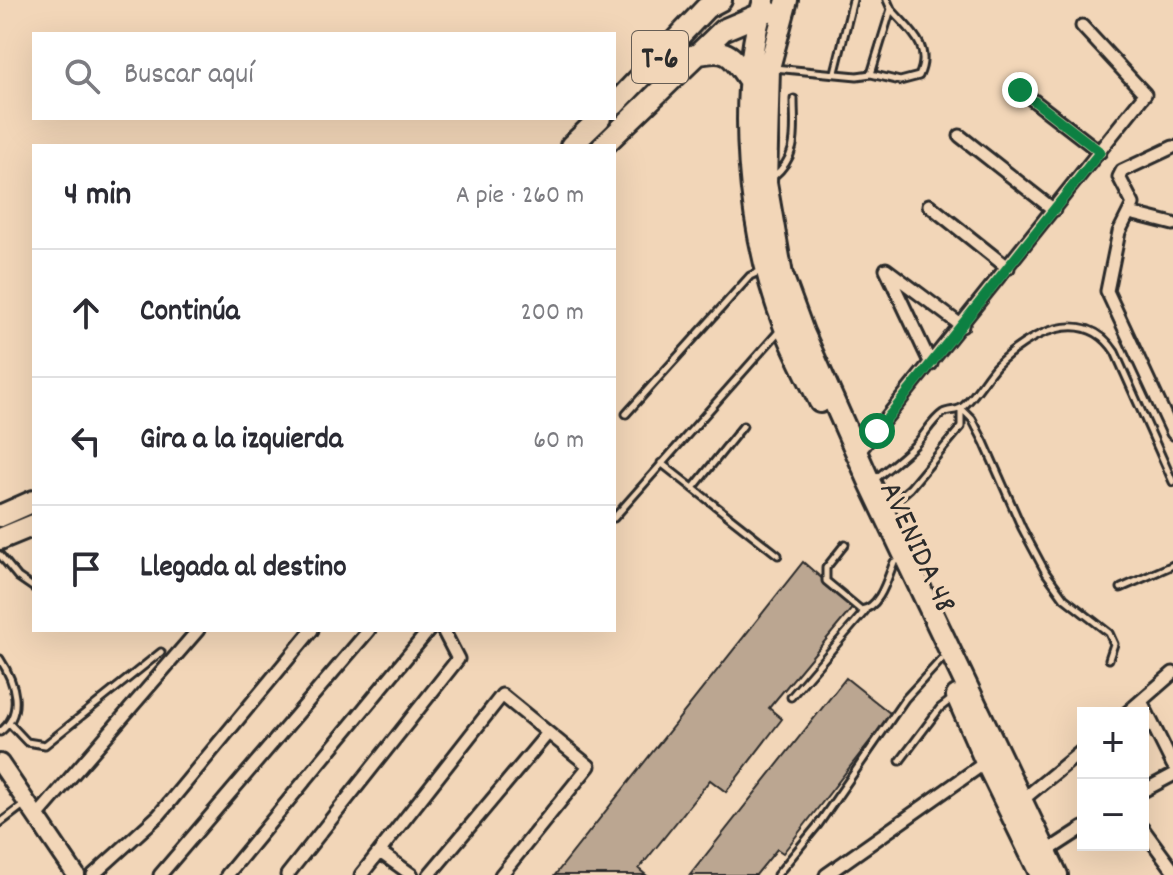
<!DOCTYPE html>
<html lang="es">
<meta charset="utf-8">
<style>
body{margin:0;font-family:Dekko,sans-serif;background:#f2f2f3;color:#2b2b33}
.controls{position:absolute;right:24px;bottom:24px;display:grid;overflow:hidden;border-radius:0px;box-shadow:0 8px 32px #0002}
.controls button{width:72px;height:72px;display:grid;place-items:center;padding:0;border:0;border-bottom:2px solid #e1e1e2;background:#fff;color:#2b2b33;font:40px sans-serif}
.stop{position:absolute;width:24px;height:24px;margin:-18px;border:6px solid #0b8043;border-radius:50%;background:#fff}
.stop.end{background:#0b8043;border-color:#fff;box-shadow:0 2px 8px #0008}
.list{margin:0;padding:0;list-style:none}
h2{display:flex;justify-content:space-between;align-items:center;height:104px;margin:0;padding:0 32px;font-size:34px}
h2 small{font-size:26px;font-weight:400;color:#7c7c81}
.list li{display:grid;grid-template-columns:52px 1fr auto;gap:24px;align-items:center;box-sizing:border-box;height:128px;padding:0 32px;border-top:2px solid #e1e1e2}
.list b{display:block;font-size:30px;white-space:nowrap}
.list em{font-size:26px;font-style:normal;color:#7c7c81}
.icon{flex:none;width:44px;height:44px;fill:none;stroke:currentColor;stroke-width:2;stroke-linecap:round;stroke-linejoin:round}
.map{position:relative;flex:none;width:1173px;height:875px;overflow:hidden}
.search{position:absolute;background:#fff;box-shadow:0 8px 32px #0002;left:32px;top:32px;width:584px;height:88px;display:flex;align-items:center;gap:20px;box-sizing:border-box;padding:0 28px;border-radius:0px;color:#7c7c81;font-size:30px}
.panel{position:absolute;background:#fff;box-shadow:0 8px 32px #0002;left:32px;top:144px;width:584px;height:488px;border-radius:0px}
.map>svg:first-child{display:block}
.building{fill:#bba691;stroke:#2b2b2b;stroke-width:2}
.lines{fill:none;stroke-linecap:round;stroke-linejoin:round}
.lane-casing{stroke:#2b2b2b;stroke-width:11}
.street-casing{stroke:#2b2b2b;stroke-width:17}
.secondary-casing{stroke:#2b2b2b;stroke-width:22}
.highway-casing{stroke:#2b2b2b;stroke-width:26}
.lane{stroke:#f2d6b8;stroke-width:5}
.street{stroke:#f2d6b8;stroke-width:11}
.secondary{stroke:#f2d6b8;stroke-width:16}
.highway{stroke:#f2d6b8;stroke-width:20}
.route{stroke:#0b8043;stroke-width:10}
.labels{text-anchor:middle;stroke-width:7;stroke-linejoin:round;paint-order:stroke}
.shield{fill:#f2d6b8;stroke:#675e55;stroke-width:2}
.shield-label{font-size:30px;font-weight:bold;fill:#2b2b2b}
.street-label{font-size:32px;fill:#2b2b2b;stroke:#f2d6b8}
</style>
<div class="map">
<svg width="1173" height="875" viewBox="0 0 1173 875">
<rect width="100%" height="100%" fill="#f2d6b8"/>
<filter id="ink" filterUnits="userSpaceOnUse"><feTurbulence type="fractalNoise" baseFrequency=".0125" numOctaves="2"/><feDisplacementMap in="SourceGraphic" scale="16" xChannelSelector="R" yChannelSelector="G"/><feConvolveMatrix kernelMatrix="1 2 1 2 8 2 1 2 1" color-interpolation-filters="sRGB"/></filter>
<g filter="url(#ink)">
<path class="building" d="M803,562L854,606L769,708L782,719L726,792L710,780L639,869L646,875H555Z
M846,678L891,714L783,853L777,849L756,875H690Z"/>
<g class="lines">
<g class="lane-casing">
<path id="lane" d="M774,68L857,76L871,74L900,81L919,76C933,46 909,30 891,9
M835,72L853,0
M871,74L891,9L887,0
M773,177C800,155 794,131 794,99
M961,408L972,419L984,442L1022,528L1046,573L1064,598L1109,633L1114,644L1109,659
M626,414L750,276L761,271
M661,463L778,555
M873,481C887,469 902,458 915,445C924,436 932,420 943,413C948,410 956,411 961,408C972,401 986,377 996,366C1027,334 1084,304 1115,352L1173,482
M694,487L743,426
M888,507L910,488L961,427V409
M614,518L781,329
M845,544L826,568V581L861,610C880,608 887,579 894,562
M0,555L18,577L34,588
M1121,588L1173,565
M0,659C15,682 25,713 0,732
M791,697L865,611
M10,724L27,742L45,745L161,652
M900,761L940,708L953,698
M0,823L25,804
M777,875L818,825L905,699L941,660"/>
</g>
<g class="street-casing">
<path id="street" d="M1020,90L1100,152
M960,136L1054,210
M1173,147L1122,171L1119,177L1133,204L1119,232L1107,291L1173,433
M929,205L1008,268
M1130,213L1173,224
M931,364L886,269L962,326
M858,453L1145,94L1082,26
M1141,701L1173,765
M1127,713L1173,673
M1143,791L1173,775
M1021,801L1083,750
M38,815L198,630
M1143,829L1173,870
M380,852L412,875
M1046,852L1083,828
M93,875L159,815L312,630
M160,875L369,630
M227,875L429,630
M287,875L458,659L443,630
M361,875L502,695L589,766L501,875
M429,875L548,733
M826,875L986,762"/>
</g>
<g class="secondary-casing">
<path id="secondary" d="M0,763L76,875"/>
</g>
<g class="highway-casing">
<path id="highway" d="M764,0C735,97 748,230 784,325C794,351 808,377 820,402
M787,0L769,68L766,183L782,275L803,332L870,483L1057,875
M694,55C726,48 730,52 748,79
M614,105L706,8L721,0
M571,146L600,118
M603,146L723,30L768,11
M0,516L34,501
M0,539L34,525
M957,696L986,762L1041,875"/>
</g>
<use href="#lane" class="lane"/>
<use href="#street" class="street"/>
<use href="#secondary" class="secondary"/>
<use href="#highway" class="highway"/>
</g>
</g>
<g class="lines" filter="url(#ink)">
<path class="route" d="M877,431L1100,152L1020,90"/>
</g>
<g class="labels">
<rect class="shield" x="632" y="31" width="56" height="52" rx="6"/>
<g class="shield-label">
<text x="660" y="67">T-6</text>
</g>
<g class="street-label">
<text transform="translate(920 546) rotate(65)" y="11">AVENIDA 48</text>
</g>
</g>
</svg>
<div class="controls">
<button>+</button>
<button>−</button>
</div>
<div class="stop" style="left:877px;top:431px"></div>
<div class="stop end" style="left:1020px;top:90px"></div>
<div class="search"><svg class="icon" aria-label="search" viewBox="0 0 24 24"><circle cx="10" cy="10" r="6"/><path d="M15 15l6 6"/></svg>Buscar aquí</div>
<section class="panel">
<h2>4 min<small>A pie · 260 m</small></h2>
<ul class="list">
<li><svg class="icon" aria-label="ahead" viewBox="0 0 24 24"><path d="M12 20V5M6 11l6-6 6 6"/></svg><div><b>Continúa</b></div><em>200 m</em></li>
<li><svg class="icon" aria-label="left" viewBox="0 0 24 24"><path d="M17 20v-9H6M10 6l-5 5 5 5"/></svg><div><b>Gira a la izquierda</b></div><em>60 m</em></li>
<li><svg class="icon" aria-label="arrive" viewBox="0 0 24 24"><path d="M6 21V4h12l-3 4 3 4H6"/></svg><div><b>Llegada al destino</b></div></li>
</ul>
</section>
</div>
